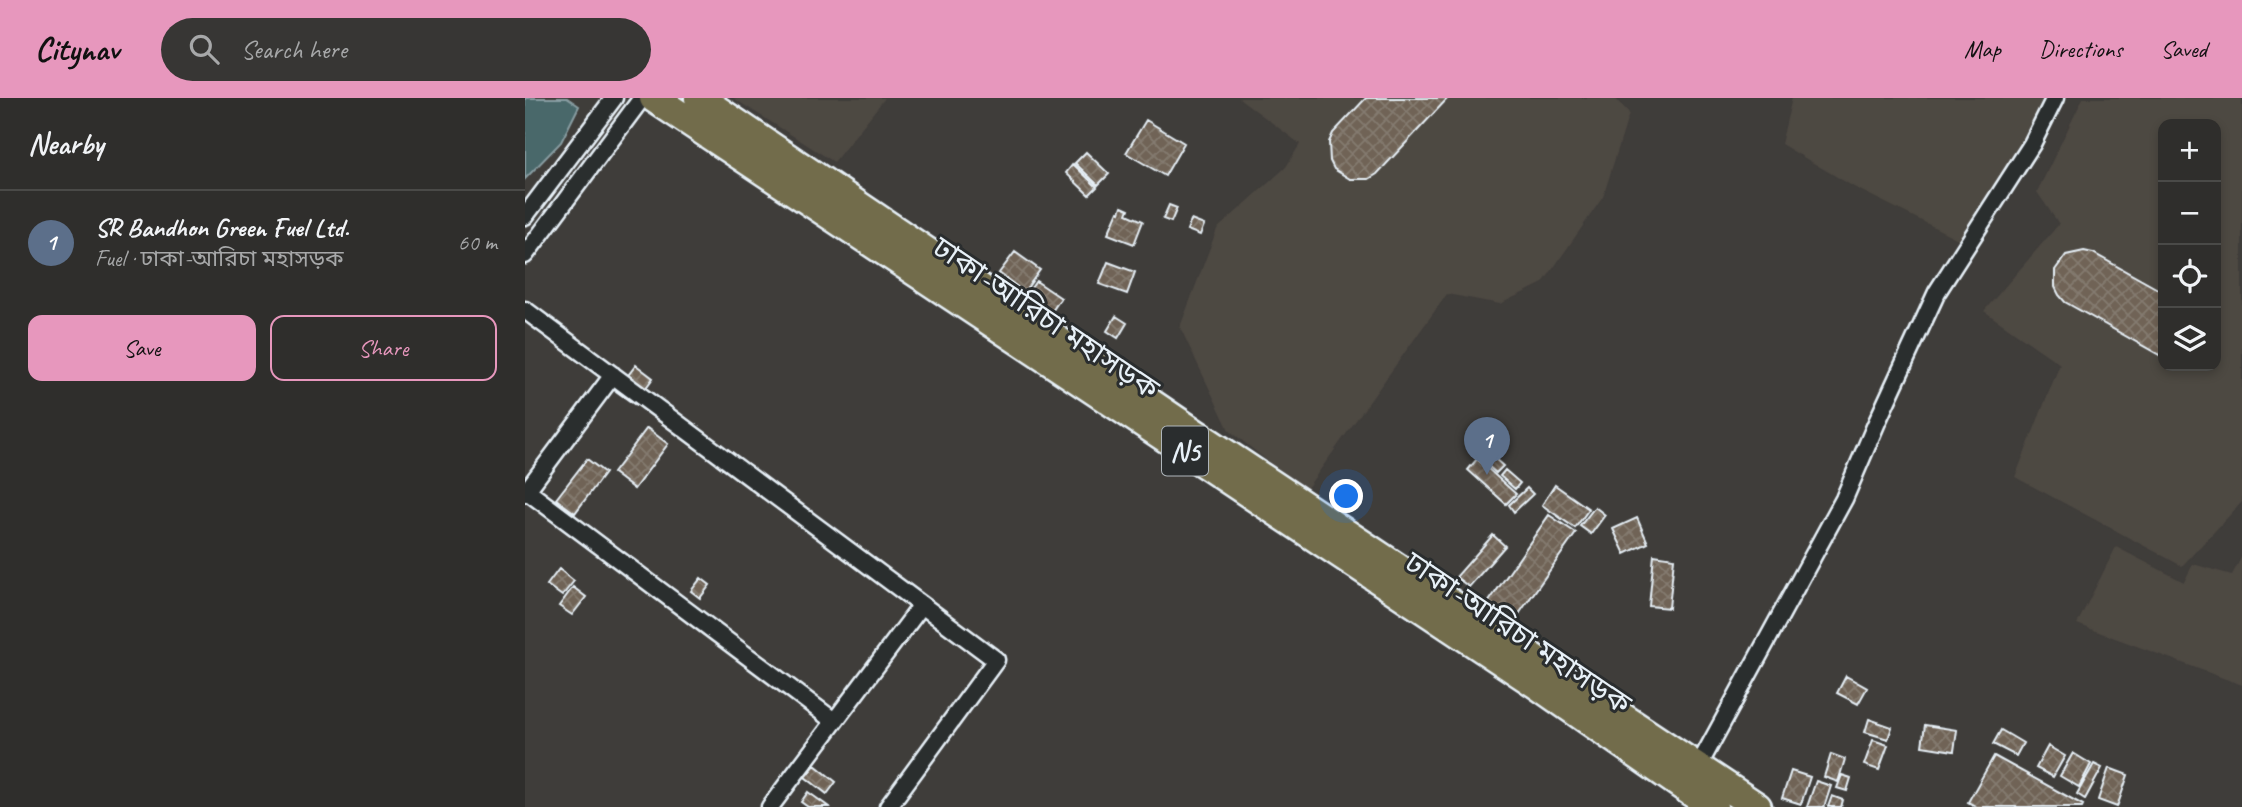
<!DOCTYPE html>
<meta charset="utf-8">
<style>
body{margin:0;font-family:Caveat,"Noto Sans Bengali",sans-serif;background:#373634;color:#f1f3f6}
.controls{position:absolute;right:21px;top:21px;display:grid;overflow:hidden;border-radius:14px;box-shadow:0 4px 10px #0003}
.controls button{width:63px;height:63px;display:grid;place-items:center;padding:0;border:0;border-bottom:2px solid #4a4a48;background:#2f2e2c;color:#f1f3f6;font:35px sans-serif}
.you{position:absolute;left:822px;top:399px;width:24px;height:24px;margin:-18px;border:5px solid #fff;border-radius:50%;background:#1a73e8;box-shadow:0 0 0 10px #1a73e833}
.badge{display:grid;place-items:center;width:46px;height:46px;border-radius:50%;background:#e797bd;color:#fff;font-size:23px;font-weight:700}
.pin{position:absolute;translate:-50% -58px;filter:drop-shadow(0 2px 4px #0008)}
.pin::after{content:'';position:absolute;top:37px;width:24px;height:21px;background:inherit;clip-path:polygon(0 0,100% 0,50% 100%)}
.list{margin:0;padding:0;list-style:none}
h2{display:flex;justify-content:space-between;align-items:center;height:91px;margin:0;padding:0 28px;font-size:30px}
h2 small{font-size:23px;font-weight:400;color:#a7a8a9}
.list li{display:grid;grid-template-columns:46px 1fr auto;gap:21px;align-items:center;box-sizing:border-box;height:105px;padding:0 28px;border-top:2px solid #4a4a48}
.list b{display:block;font-size:26px;white-space:nowrap}
.list p{margin:0;font-size:23px;white-space:nowrap;color:#a7a8a9}
.list em{font-size:23px;font-style:normal;color:#a7a8a9}
.actions{display:flex;gap:14px;padding:21px 28px}
.actions a{flex:1;padding:16px 0;border:2px solid #e797bd;border-radius:14px;text-align:center;font-size:24px;color:#e797bd}
.actions .main{background:#e797bd;color:#111}
.icon{flex:none;width:38px;height:38px;fill:none;stroke:currentColor;stroke-width:2;stroke-linecap:round;stroke-linejoin:round}
.map{position:relative;flex:none;width:1717px;height:709px;overflow:hidden}
header{display:flex;align-items:center;gap:42px;box-sizing:border-box;height:98px;padding:0 35px;background:#e797bd;color:#111}
header strong{font-size:33px}
nav{display:flex;gap:38px;margin-inline-start:auto;font-size:24px}
.search{width:490px;height:63px;background:#373634;display:flex;align-items:center;gap:18px;box-sizing:border-box;padding:0 24px;border-radius:38px;color:#a7a8a9;font-size:26px}
main{display:flex}
aside{flex:1;background:#2f2e2c}
.map>svg:first-child{display:block}
.built{fill:#4d4842;fill-rule:evenodd}
.water{fill:#49676a;stroke:#899ea3;stroke-width:2}
.building{fill:url(#building-cross-hatch);stroke:#e8f1f8;stroke-width:2}
.lines{fill:none;stroke-linecap:round;stroke-linejoin:round}
.street-casing{stroke:#e8f1f8;stroke-width:21}
.highway-casing{stroke:#e8f1f8;stroke-width:33}
.street{stroke:#2a2d2e;stroke-width:16}
.highway{stroke:#726c4b;stroke-width:28}
.labels{text-anchor:middle;stroke-width:6;stroke-linejoin:round;paint-order:stroke}
.shield{fill:#2a2d2e;stroke:#afb6bb;stroke-width:2}
.shield-label{font-size:28px;font-weight:bold;fill:#e8f1f8}
.street-label{font-size:30px;fill:#e8f1f8;stroke:#2a2d2e}
</style>
<header>
<strong>Citynav</strong>
<div class="search"><svg class="icon" aria-label="search" viewBox="0 0 24 24"><circle cx="10" cy="10" r="6"/><path d="M15 15l6 6"/></svg>Search here</div>
<nav><a>Map</a><a>Directions</a><a>Saved</a></nav>
</header>
<main>
<aside>
<h2>Nearby<small></small></h2>
<ul class="list">
<li><span class="badge" style="background:#5c6f8a">1</span><div><b>SR Bandhon Green Fuel Ltd.</b><p>Fuel · ঢাকা-আরিচা মহাসড়ক</p></div><em>60 m</em></li>
</ul>
<div class="actions"><a class="main">Save</a><a>Share</a></div>
</aside>
<div class="map">
<svg width="1717" height="709" viewBox="0 0 1717 709">
<defs>
<pattern id="building-cross-hatch" width="8" height="8" patternUnits="userSpaceOnUse" patternTransform="scale(1.75)"><rect width="8" height="8" fill="#6f6356"/><path d="M0 0l8 8M0 8l8-8" fill="none" stroke="#847a6f"/></pattern>
</defs>
<rect width="100%" height="100%" fill="#3f3d3a"/>
<filter id="ink" filterUnits="userSpaceOnUse"><feTurbulence type="fractalNoise" baseFrequency=".0143" numOctaves="2"/><feDisplacementMap in="SourceGraphic" scale="14" xChannelSelector="R" yChannelSelector="G"/><feConvolveMatrix kernelMatrix="1 2 1 2 8 2 1 2 1" color-interpolation-filters="sRGB"/></filter>
<g filter="url(#ink)">
<path class="built" d="M208,0H360L309,64Z
M714,0H1090L1104,16L1078,99L1018,185L975,206L922,196L780,393L704,332L655,229L692,131L761,69L775,46Z
M1267,0H1520L1451,150L1329,89L1256,46Z
M1558,0H1717V404L1657,468L1490,379L1535,266L1459,213L1534,126L1512,94ZM1638,26H1691V268H1638Z
M1591,449L1659,484L1668,466L1707,477L1717,458V587L1552,526Z"/>
<path class="water" d="M0,0H42L54,8L36,44L0,81Z"/>
<path class="building" d="M841,0H923L852,76L844,81H825L809,71L805,63L804,44L808,35Z
M621,22L659,45L640,78L601,55Z
M561,54L584,76L573,87L550,65Z
M548,66L572,89L564,97L541,75Z
M644,107L652,110L646,124L638,121Z
M597,108L604,111L602,116L618,123L609,146L583,136L593,113L595,114Z
M666,122L679,127L675,137L662,132Z
M1559,153L1568,155L1638,194V259L1540,204L1534,197L1530,189V172L1541,157Z
M490,154L515,172L499,194L474,175Z
M583,164L610,174L602,196L574,186Z
M511,183L536,200L527,213L502,196Z
M591,218L602,225L593,240L582,233Z
M111,267L128,280L109,306L91,293Z
M122,330L143,346L109,391L88,375Z
M959,351L978,368L971,375L952,358Z
M62,361L80,375L50,415L31,401Z
M952,361L991,396L981,406L943,372Z
M980,372L995,385L990,391L975,378Z
M1030,387L1064,411L1050,430L1017,407Z
M1002,390L1008,396L989,414L984,407Z
M1070,409L1080,417L1066,436L1055,428Z
M1024,417L1051,435L989,523L963,505Z
M1112,420L1123,445L1100,456L1088,431Z
M968,437L980,448L944,489L931,479Z
M1129,457L1149,460L1144,510L1124,508Z
M34,471L49,483L37,498L22,487Z
M176,480L185,487L175,500L166,493Z
M48,489L61,499L47,517L34,508Z
M1321,578L1342,590L1333,606L1312,595Z
M1344,621L1367,629L1363,641L1340,634Z
M1400,627L1432,632L1429,653L1397,648Z
M1476,632L1498,645L1491,658L1468,646Z
M1348,642L1363,647L1354,672L1339,667Z
M1523,648L1540,658L1528,679L1511,670Z
M1548,655L1566,666L1554,689L1535,678Z
M1306,656L1320,661L1313,684L1299,679Z
M1469,658L1558,707L1557,709H1452L1443,704Z
M1569,666L1577,670L1560,701L1552,696Z
M290,667L311,684L302,696L280,679Z
M1584,670L1603,677L1592,709L1573,702Z
M1266,673L1285,679L1276,706L1257,700Z
M1317,677L1326,680L1322,693L1312,690Z
M1291,683L1306,688L1299,709H1282Z
M283,694L304,709H283L276,704Z
M1307,698L1318,702L1316,709H1303Z"/>
<g class="lines">
<g class="street-casing">
<path id="street" d="M0,118L89,0
M0,157L117,0
M0,212L471,562L363,709
M2,393L309,623
M0,395L88,277
M1173,669L1319,401L1352,324L1412,194L1507,46L1530,0
M245,709L397,507"/>
</g>
<g class="highway-casing">
<path id="highway" d="M129,0L1010,585L1188,709
M174,0L671,336L1232,709"/>
</g>
<use href="#street" class="street"/>
<use href="#highway" class="highway"/>
</g>
</g>
<g class="labels">
<rect class="shield" x="637" y="328.5" width="46" height="49" rx="5"/>
<g class="shield-label">
<text x="660" y="363">N5</text>
</g>
<g class="street-label">
<text transform="translate(521 220) rotate(34)" y="10">ঢাকা-আরিচা মহাসড়ক</text>
<text transform="translate(993 535) rotate(34)" y="10">ঢাকা-আরিচা মহাসড়ক</text>
</g>
</g>
</svg>
<div class="controls">
<button>+</button>
<button>−</button>
<button><svg class="icon" aria-label="locate" viewBox="0 0 24 24"><circle cx="12" cy="12" r="6"/><path d="M12 2v4M12 18v4M2 12h4M18 12h4"/></svg></button>
<button><svg class="icon" aria-label="layers" viewBox="0 0 24 24"><path d="M12 4l9 5-9 5-9-5zM3 14l9 5 9-5"/></svg></button>
</div>
<div class="you"></div>
<div class="pin badge" style="left:962px;top:377px;background:#5c6f8a">1</div>
</div>
</main>
